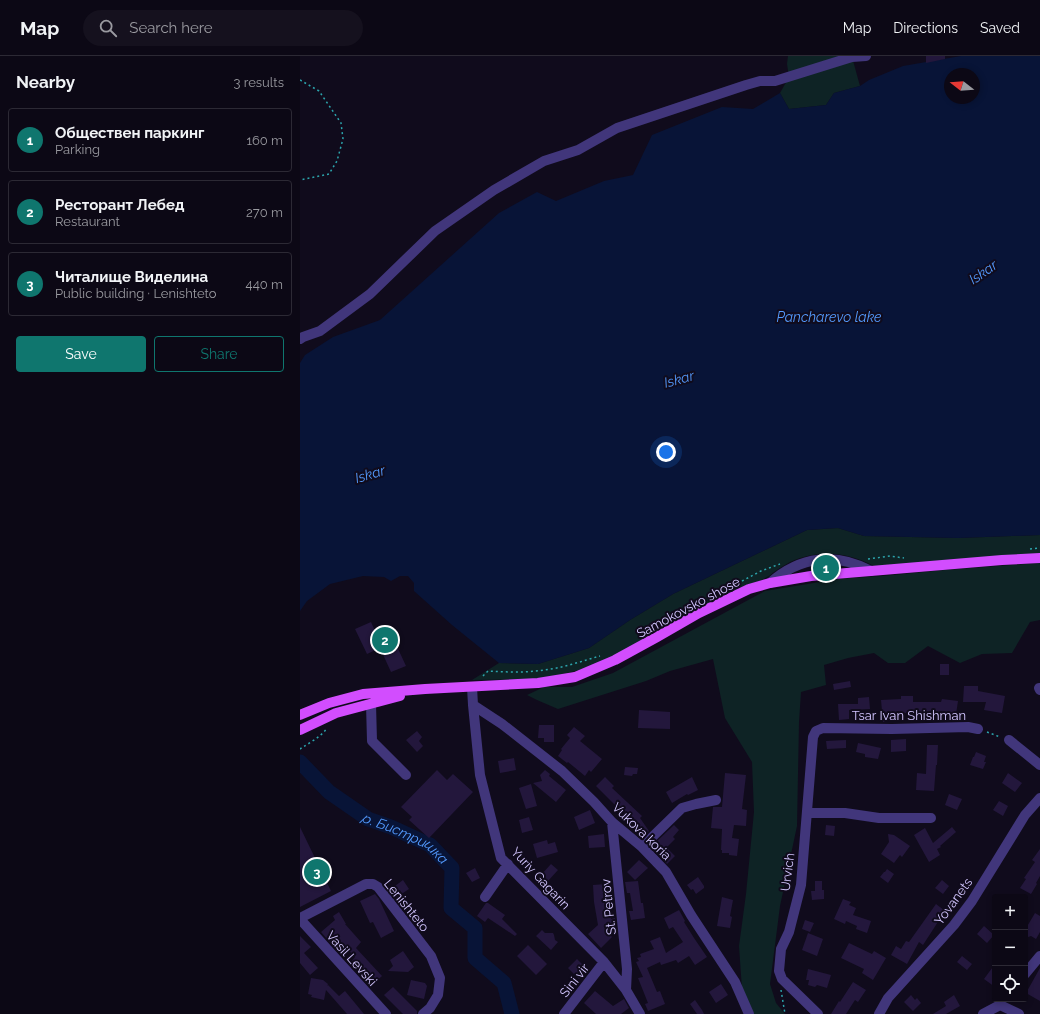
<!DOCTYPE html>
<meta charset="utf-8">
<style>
body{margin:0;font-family:Raleway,sans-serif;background:#15111e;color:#f1f3f6}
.controls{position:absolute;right:12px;bottom:12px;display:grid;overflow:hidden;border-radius:4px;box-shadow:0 2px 6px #0003}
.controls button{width:36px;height:36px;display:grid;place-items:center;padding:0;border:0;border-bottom:1px solid #2c2934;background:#0c0815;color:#f1f3f6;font:20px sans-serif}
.compass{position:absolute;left:644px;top:12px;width:36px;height:36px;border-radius:50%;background:#0c0815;box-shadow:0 2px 6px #0003;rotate:287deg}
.you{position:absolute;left:366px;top:396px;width:14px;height:14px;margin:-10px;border:3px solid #fff;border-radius:50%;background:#1a73e8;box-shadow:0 0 0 6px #1a73e833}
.badge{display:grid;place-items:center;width:26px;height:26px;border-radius:50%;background:#0f766e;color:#fff;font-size:13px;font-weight:700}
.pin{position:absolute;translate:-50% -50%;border:2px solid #fff;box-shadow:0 1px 4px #0006}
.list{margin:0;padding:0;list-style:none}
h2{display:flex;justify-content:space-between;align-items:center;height:52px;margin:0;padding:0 16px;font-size:17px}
h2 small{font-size:13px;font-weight:400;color:#9a9aa0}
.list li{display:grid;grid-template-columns:26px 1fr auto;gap:12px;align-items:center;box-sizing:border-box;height:64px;margin:0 8px 8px;padding:0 8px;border:1px solid #2c2934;border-radius:4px}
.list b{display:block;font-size:15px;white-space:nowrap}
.list p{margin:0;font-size:13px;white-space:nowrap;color:#9a9aa0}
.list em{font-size:13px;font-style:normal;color:#9a9aa0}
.actions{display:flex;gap:8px;padding:12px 16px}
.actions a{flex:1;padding:9px 0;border:1px solid #0f766e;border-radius:4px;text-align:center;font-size:14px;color:#0f766e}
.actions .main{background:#0f766e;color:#fff}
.icon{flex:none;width:22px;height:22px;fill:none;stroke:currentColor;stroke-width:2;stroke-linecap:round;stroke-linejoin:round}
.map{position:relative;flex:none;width:740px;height:958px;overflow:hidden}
header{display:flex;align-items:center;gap:24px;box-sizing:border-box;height:56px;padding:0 20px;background:#0c0815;border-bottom:1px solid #2c2934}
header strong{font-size:19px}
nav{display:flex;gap:22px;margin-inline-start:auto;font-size:14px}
.search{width:280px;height:36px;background:#15111e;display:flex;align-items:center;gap:10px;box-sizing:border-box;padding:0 14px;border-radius:22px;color:#9a9aa0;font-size:15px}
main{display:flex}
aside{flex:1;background:#0c0815}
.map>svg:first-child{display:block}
.green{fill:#0e2325}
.water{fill:#081437;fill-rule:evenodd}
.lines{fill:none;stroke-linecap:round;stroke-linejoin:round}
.river{stroke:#081437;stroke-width:15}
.building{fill:#23173c}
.path{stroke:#2ca4ac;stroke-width:1.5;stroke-dasharray:2 3;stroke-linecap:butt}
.minor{stroke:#41367b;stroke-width:10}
.major{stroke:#d24dfe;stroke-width:10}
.labels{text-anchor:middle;stroke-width:4;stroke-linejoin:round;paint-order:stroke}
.street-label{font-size:13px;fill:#d3c6ff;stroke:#100b1c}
.water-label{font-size:14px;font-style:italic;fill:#549bff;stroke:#100b1c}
</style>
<header>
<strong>Map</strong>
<div class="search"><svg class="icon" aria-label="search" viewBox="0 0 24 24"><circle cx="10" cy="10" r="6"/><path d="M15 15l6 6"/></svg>Search here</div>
<nav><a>Map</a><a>Directions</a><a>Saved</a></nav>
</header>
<main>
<aside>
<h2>Nearby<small>3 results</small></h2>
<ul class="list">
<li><span class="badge">1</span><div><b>Обществен паркинг</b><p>Parking</p></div><em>160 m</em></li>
<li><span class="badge">2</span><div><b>Ресторант Лебед</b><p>Restaurant</p></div><em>270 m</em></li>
<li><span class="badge">3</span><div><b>Читалище Виделина</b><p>Public building · Lenishteto</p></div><em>440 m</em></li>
</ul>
<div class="actions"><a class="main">Save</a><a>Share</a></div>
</aside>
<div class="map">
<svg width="740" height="958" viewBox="0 0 740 958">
<rect width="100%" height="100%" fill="#100b1c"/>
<path class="green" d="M488,0H550L552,1L560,30L534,37L526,49L489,53L480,37L489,21L487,8Z
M538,472L564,480L658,482L740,479V499L574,510C548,496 518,493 490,506C485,509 479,512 474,516C472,517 470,520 467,521C461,525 453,527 447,529L330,592L291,611L267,617L236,623L172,624L199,607L238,608L289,592L330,564L373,538L507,474Z
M740,507V564L730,566L712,597L682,598L660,607L628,590L605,607H588L574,597L548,602L524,609L526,629L501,636L499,666L497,770L480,850L470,928L476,947L485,958H453L442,933L439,890L446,838L454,756L452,706L425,662L413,603L370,615L346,625L258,653L237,644L227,639L244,631H272L313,617L465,535L538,523L582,520L645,514Z"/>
<path class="water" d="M661,0H740V479L658,482L564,480L538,472L507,474L373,538L330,564L289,592L238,608L199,607L152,569L114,535V527L108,520H100L91,525L84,521L63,520L30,528L7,545L0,555V307L5,299L33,281L80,264L199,157L237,136L256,145L304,125L333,119L352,79L422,51L453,53L480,37L489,53L526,49L534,37L560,30L569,24L603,10ZM650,18H674V42H650Z"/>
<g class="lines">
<path class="river" id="s1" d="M0,706L29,736L68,763L91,771L130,789L152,812L151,852L175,872V902L204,927L212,958"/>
</g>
<path class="building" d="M626,0H645V3L626,7Z
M71,566L76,577L88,571L106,610L91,616L80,592L67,598L55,573Z
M640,608H649V619H640Z
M550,625L551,631L534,634L533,628Z
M664,630H678V635L705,640L702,657L684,654L686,646H663Z
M601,640H613V646H641L642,643L658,645L655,665L639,664L640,658H612V657H589L587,656L585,666H583L581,644L601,643Z
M569,641L570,653L549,654V663L539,664L538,648H558V642Z
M339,654L370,656V673L338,672Z
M239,669H254V686H244V682H238Z
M274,671L285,680L280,685L302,703L291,716L289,714L285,720L268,706L267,707L258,700L262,694L261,693L270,682L267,679Z
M117,675L122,681L119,685L123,690L117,696L106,684Z
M606,683V695L591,696V684Z
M546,684V692L527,693L526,685Z
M558,687L581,692L578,703L565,701V698L556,696Z
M627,689H638L637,709H636L634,735L616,734L617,717L626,718Z
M676,696L686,700L684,706H686L683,713L670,709L673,701H674Z
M214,702L216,714L200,717L198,705Z
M325,711L338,712L337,718H333L332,720L324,719Z
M137,714L147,724L153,718L173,736L129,782L109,764L112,761L101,751Z
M245,714L250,718L249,720L266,734L256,746L233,727L242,725L240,719Z
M425,717L446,719L442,753L447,754L446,770L434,769L432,782L439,783L437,800L429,799V797H422V794H421L422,773L411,772L413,751H422Z
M708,717L722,727L715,736L702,727Z
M305,721L314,730L312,732L342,760L340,762L349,775L342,782L335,776L339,773L296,730Z
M392,721L398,734L388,739L387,738L372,747L366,736Z
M231,728L237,750L226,753L219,732Z
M649,738L662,743L657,754L645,749Z
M699,745L708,750L703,760L693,754Z
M290,754L295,767L279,774L274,761Z
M229,761L233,774L222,777L219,764Z
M374,769L379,774L373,781L375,783L363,795L355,787Z
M526,769L535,770L534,780L525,779Z
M0,771L31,835L0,851Z
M652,771L656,776L640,790L641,791L637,793L640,799L629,806L614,779L625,772L633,787Z
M304,778L305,791L289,792L288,780Z
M588,778L594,779L610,790L602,801L600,799L594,807L581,798L589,786Z
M247,784L248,788L255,786L258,796L237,802L233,788Z
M368,793L375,800L367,808L360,800Z
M740,793V820L736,827L737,828L731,838L720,832L726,823L724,822L735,806L732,804Z
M339,804L348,812L335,824L327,816Z
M251,808L258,814L248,825L241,819Z
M175,812L180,822L172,826L166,817Z
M587,813L594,818L588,827L580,821L584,816H585Z
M398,821L404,830V832L396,838L393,833L391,834L387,829Z
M103,824L109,833L97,841L91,833Z
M642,824L649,830L643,838L635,832Z
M338,825L341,847H343L345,862L331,864L329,855H333L330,837H327L325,826Z
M515,825H522V834H524V843L512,844L511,835H515Z
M306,828L307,848H309L311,863L315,862L316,868L306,870L312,877L310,879L312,881L301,892L288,878L298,869L294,846L293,829Z
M75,838L79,843L94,875L81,882L73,866L70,867L60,845Z
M422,841L433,844L430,860L432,861L430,872L417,870Z
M543,843L551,846L549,849L556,852L553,859L571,865L567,877L556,873L557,870L546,865L545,868L534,863Z
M186,847H188L205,859L202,863L217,878L215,880L188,862L185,866L177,860Z
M636,848L645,855L623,889L619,886L607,908L591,899L596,890L601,893L606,885L609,886Z
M379,854L385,865L384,866L394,882L407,901L395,909L389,900L378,907L376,904L361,909L360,906L347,912L357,936L360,935L365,948L348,955L345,948L348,947L338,922L343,921L336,906L339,905L337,902L341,901L340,898L354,893L350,885L360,881L366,897L383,886L373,871L369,873L364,862Z
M39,856L46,868H45L61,886L56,892L82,920L72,929L51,906L55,901L41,886L34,891L21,876L35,864L33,860Z
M735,857L740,860V876L736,883L731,880L728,881L725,879V874Z
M505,864L514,867L510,876L502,873Z
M684,870L694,879L687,887L677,878Z
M242,874L245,877H253L254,879L255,884L258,886L251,894L236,880Z
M508,877L523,883L517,900L502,894Z
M0,880L11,891L4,897L18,912L10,919L0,907Z
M549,887L572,898L574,895L586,902L573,924L562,917L564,913L541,902Z
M228,889L247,908L236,919L217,900Z
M103,895L114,911L108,916L88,915L93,910L90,904Z
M662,900L672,908L667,914L657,906Z
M277,903L288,914L279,923L268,912Z
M695,908V931L684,923Z
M740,912V945L726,937Z
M508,913L531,919L527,932L517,929L515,931L508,929L509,924H506Z
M11,922L23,924L28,928L27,930L28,929L39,940L45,935L64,958H47L26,934L24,944L11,941L12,939L8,938Z
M111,924L125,927L127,930L124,943L107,939Z
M553,926L566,934L558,946L555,944L546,958H531L539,945L540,946Z
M421,928L428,939L416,947L409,936Z
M93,931L117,955V958H103L84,939Z
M295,935L313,950L324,943L329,952L321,958H296L284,947Z
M611,939L615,944L617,942L621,947L613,955L604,946Z
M654,939L660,950L646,958H633L646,950L644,946Z
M395,944L402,954L404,958H397L390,948Z"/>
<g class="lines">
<path class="path" d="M0,24L19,35L41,67L43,83L37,105L29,118L0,124
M730,493L740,492
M568,503L590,500L604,502
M442,525L461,515L480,508
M183,620L188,615C206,616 225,617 244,614C263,612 282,605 300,600
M687,676L700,681
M0,693C9,687 21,681 27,672
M481,934L485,958"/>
<path class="minor" d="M0,283L3,281L20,275L70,238L135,175L194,134L244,105L278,94L317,72L446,29L460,25H475L552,1L566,0
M470,527C500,500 536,496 571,515
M172,631L173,649L180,719L201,802L304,906L326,934L340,958
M739,632L740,634
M71,648L72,685L106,719
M173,649L202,668L262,715L294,746L312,766L342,791L366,816L391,859L435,926L449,958
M709,684L740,709
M507,757H545L579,762H631
M312,766L327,913L326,934
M342,791L382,752L396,748L416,744
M185,841L208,808
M0,862L66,828H73L78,831L131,900L140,922L138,939L130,952L123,958
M0,863L86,958
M725,918L740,900
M264,958L304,906
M518,958L482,923L479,915L481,893L489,876L501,829L513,681L516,675L523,672L592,673L668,671L678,673
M579,958L588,942L654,869L672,845L725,759L740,742
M683,958L700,949L719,958"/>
<path class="major" d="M0,659L29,647L63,638L125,633L238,627L275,621L315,604L357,581L399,557L449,533L470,527L511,520L702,504L740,502
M0,674L36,657L100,640"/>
</g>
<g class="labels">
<g class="street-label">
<text transform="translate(388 551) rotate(-28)" y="5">Samokovsko shose</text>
<text x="609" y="664">Tsar Ivan Shishman</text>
<text transform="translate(342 775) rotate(44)" y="5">Vukova koria</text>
<text transform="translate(487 816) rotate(-83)" y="5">Urvich</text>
<text transform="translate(241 822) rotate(47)" y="5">Yuriy Gagarin</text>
<text transform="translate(653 845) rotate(-54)" y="5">Yovanets</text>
<text transform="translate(107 849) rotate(51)" y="5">Lenishteto</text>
<text transform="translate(308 851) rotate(-96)" y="5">St. Petrov</text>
<text transform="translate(52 902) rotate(48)" y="5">Vasil Levski</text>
<text transform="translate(274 924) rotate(-52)" y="5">Sini vir</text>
</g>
<g class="water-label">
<text transform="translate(683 216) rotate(-35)" y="5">Iskar</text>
<text x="529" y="266">Pancharevo lake</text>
<text transform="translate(379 323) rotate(-15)" y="5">Iskar</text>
<text transform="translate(70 418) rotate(-17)" y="5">Iskar</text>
<text dy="5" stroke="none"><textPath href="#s1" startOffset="132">р. Бистришка</textPath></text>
</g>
</g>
</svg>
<div class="controls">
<button>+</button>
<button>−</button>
<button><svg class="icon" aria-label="locate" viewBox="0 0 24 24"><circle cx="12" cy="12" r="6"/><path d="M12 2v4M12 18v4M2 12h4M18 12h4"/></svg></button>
</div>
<svg class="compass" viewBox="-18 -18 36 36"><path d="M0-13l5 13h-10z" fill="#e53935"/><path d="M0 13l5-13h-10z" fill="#9a9aa0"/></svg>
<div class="you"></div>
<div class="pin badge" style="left:526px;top:512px">1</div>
<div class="pin badge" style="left:85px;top:584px">2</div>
<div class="pin badge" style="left:17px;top:816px">3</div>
</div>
</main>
